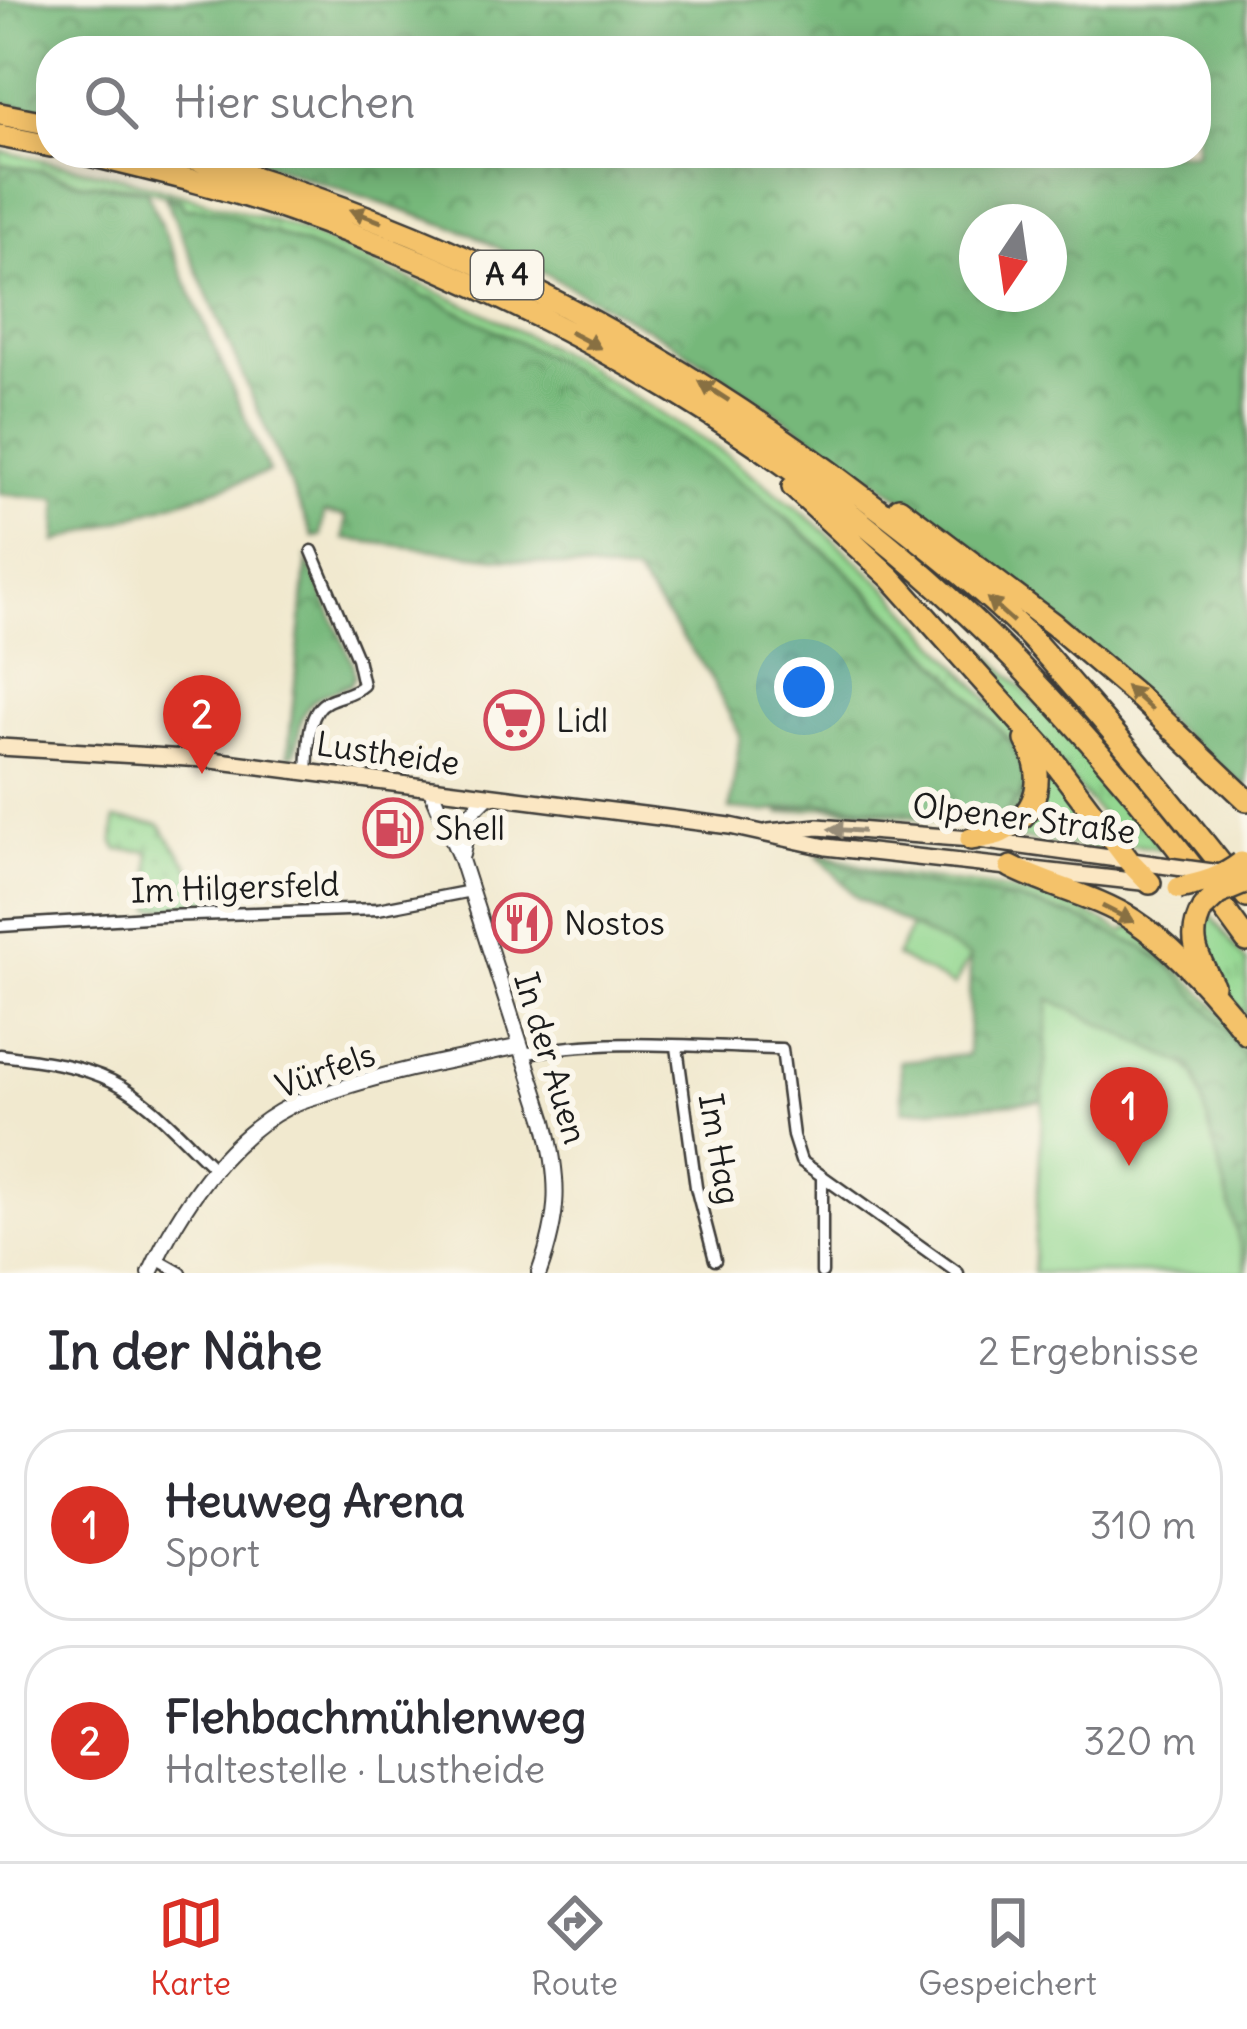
<!DOCTYPE html>
<html lang="de">
<meta charset="utf-8">
<style>
body{margin:0;font-family:Delius,sans-serif;background:#f7f7f7;color:#2b2b33}
.compass{position:absolute;left:959px;top:204px;width:108px;height:108px;border-radius:50%;background:#fff;box-shadow:0 6px 30px #0003;rotate:193deg}
.you{position:absolute;left:804px;top:687px;width:42px;height:42px;margin:-30px;border:9px solid #fff;border-radius:50%;background:#1a73e8;box-shadow:0 0 0 18px #1a73e833}
.badge{display:grid;place-items:center;width:78px;height:78px;border-radius:50%;background:#d93025;color:#fff;font-size:39px;font-weight:700}
.pin{position:absolute;translate:-50% -99px;filter:drop-shadow(0 3px 6px #0008)}
.pin::after{content:'';position:absolute;top:63px;width:42px;height:36px;background:inherit;clip-path:polygon(0 0,100% 0,50% 100%)}
.list{margin:0;padding:0;list-style:none}
h2{display:flex;justify-content:space-between;align-items:center;height:156px;margin:0;padding:0 48px;font-size:51px}
h2 small{font-size:39px;font-weight:400;color:#7c7c81}
.list li{display:grid;grid-template-columns:78px 1fr auto;gap:36px;align-items:center;box-sizing:border-box;height:192px;margin:0 24px 24px;padding:0 24px;border:3px solid #e1e1e2;border-radius:48px}
.list b{display:block;font-size:45px;white-space:nowrap}
.list p{margin:0;font-size:39px;white-space:nowrap;color:#7c7c81}
.list em{font-size:39px;font-style:normal;color:#7c7c81}
.icon{flex:none;width:66px;height:66px;fill:none;stroke:currentColor;stroke-width:2;stroke-linecap:round;stroke-linejoin:round}
.map{position:relative;flex:none;width:1247px;height:1273px;overflow:hidden}
.search{position:absolute;background:#fff;box-shadow:0 6px 30px #0003;left:36px;right:36px;top:36px;height:132px;display:flex;align-items:center;gap:30px;box-sizing:border-box;padding:0 42px;border-radius:48px;color:#7c7c81;font-size:45px}
.sheet{height:588px;background:#fff}
nav{display:flex;justify-content:space-around;align-items:center;box-sizing:border-box;height:168px;border-top:3px solid #e1e1e2;background:#fff;font-size:33px;color:#7c7c81}
nav a{display:grid;justify-items:center;gap:6px}
nav .on{color:#d93025}
.map>svg:first-child{display:block}
.grass{fill:url(#grass-tufts);stroke:#587a56;stroke-width:3}
.forest{fill:url(#forest-crowns);stroke:#496a4b;stroke-width:3;fill-rule:evenodd}
.park{fill:url(#park-dots);stroke:#587a56;stroke-width:3}
.pitch{fill:#93d790;stroke:#587a56;stroke-width:3}
.lines{fill:none;stroke-linecap:round;stroke-linejoin:round}
.minor-casing{stroke:#3c3b37;stroke-width:15}
.tertiary-casing{stroke:#3c3b37;stroke-width:18}
.secondary-casing{stroke:#3c3b37;stroke-width:20}
.motorway-casing{stroke:#3c3b37;stroke-width:26}
.minor{stroke:#fff;stroke-width:10}
.tertiary{stroke:#fff;stroke-width:14}
.secondary{stroke:#fbe7c3;stroke-width:15}
.motorway{stroke:#f4c26a;stroke-width:21}
.secondary-bridge-casing{stroke:#3c3b37;stroke-width:20;stroke-linecap:butt}
.motorway-bridge-casing{stroke:#3c3b37;stroke-width:26;stroke-linecap:butt}
.secondary-bridge{stroke:#fbe7c3;stroke-width:15}
.motorway-bridge{stroke:#f4c26a;stroke-width:21}
.oneway{fill:#886f43}
.oneway2{fill:#978c78}
.labels{text-anchor:middle;stroke-width:12;stroke-linejoin:round;paint-order:stroke}
.shield{fill:#fbf7ec;stroke:#5f5e5a;stroke-width:3}
.shield-label{font-size:30px;font-weight:bold;fill:#1c1c1c}
.poi-label{font-size:33px;fill:#1c1c1c;stroke:#fbf7ec;text-anchor:start}
.street-label{font-size:33px;fill:#1c1c1c;stroke:#fbf7ec}
</style>
<div class="map">
<svg width="1247" height="1273" viewBox="0 0 1247 1273">
<defs>
<pattern id="grass-tufts" width="24" height="20" patternUnits="userSpaceOnUse" patternTransform="scale(3)"><rect width="24" height="20" fill="#93d790"/><path d="M3 7l-1-3M5 7V3M7 7l1-3M15 17l-1-3M17 17v-4M19 17l1-3" fill="none" stroke="#7eb87c"/></pattern>
<pattern id="forest-crowns" width="20" height="18" patternUnits="userSpaceOnUse" patternTransform="scale(3)"><rect width="20" height="18" fill="#76b87a"/><path d="M2 6a3 3 0 1 1 6 0M12 15a3 3 0 1 1 6 0" fill="none" stroke="#609563"/></pattern>
<pattern id="park-dots" width="8" height="8" patternUnits="userSpaceOnUse" patternTransform="scale(3)"><rect width="8" height="8" fill="#93d790"/><path d="M2 2h.1M6 6h.1" fill="none" stroke="#7eb87c" stroke-width="1.8" stroke-linecap="round"/></pattern>
</defs>
<rect width="100%" height="100%" fill="#fbf7ec"/>
<filter id="ink" filterUnits="userSpaceOnUse"><feTurbulence type="fractalNoise" baseFrequency=".00833" numOctaves="2"/><feDisplacementMap in="SourceGraphic" scale="24" xChannelSelector="R" yChannelSelector="G"/><feConvolveMatrix kernelMatrix="1 2 1 2 8 2 1 2 1" color-interpolation-filters="sRGB"/></filter>
<filter id="wash" filterUnits="userSpaceOnUse"><feTurbulence type="fractalNoise" baseFrequency=".004" numOctaves="4" result="noise"/><feDisplacementMap in="SourceGraphic" scale="48" xChannelSelector="R" yChannelSelector="G"/><feGaussianBlur stdDeviation="2.7" result="paint"/><feColorMatrix in="noise" values="0 0 0 0 0 0 0 0 0 0 0 0 0 0 0 0 0 1.4 0 .05"/><feComposite in="paint" operator="in"/></filter>
<g filter="url(#wash)">
<rect width="100%" height="100%" fill="#f1e9cf"/>
<path class="grass" d="M0,151L121,177L287,225L482,312L581,364L727,455L814,522L892,593L1015,729L1030,755L1027,800L996,828L824,807L780,814L779,812L818,803L976,820C1008,817 1016,808 1026,778L1012,743C933,656 850,565 755,493C654,417 544,359 433,298H425L407,286L275,233H267C242,223 210,204 184,209L180,199L135,187L82,183L41,171L0,164Z
M899,572C999,657 1080,749 1164,849L1125,844Z
M1042,757L1115,851L1005,837Z
M815,852L894,875L985,886L1045,898L1081,910L1121,931H1126L1130,926C1159,951 1247,1026 1247,1061L1220,1022L1144,948L1076,917L1015,899L901,881L846,866Z
M1210,914L1247,963V1018C1225,989 1188,952 1210,914Z"/>
<path class="forest" d="M0,0H1247V788L1127,690L984,554L672,342L472,234L257,161L224,153H1196V51H51V113L0,102ZM977,222H1049V294H977Z
M0,164L41,171L82,183L146,190L269,472L56,542L58,499L0,494Z
M165,197L181,201L184,209C202,206 229,213 246,222C257,228 262,232 275,233L407,286L425,298H432L554,360L692,447L760,496L841,566L966,692L1012,744L1026,778L1020,797L1004,815L976,820L848,805L818,803L765,812L730,809L740,735L707,671L636,575L344,539L346,516L324,513L321,536L313,537Z
M307,559L352,662L355,676L350,685C325,693 304,698 300,727C299,737 298,746 294,755H288Z
M815,852L847,866L901,881L1015,899L1076,917L1144,948L1169,965L1220,1022L1247,1061V1273L1196,1076L1187,1066L1050,999L1043,1101L903,1111L900,1061L968,1055L970,958L856,897Z"/>
<path class="park" d="M115,819L159,824L217,906L152,909L149,851L118,850L113,841Z"/>
<path class="pitch" d="M911,927L970,957L954,986L896,956Z
M1049,999L1187,1066L1196,1076L1247,1273H1033Z"/>
</g>
<g filter="url(#ink)">
<g class="lines">
<g class="minor-casing">
<path id="minor" d="M307,773C309,751 305,712 328,701C340,695 352,695 363,685L357,658L312,551
M0,926L164,916L378,909L471,891
M677,1047L696,1187L715,1260
M524,1054C606,1037 698,1047 782,1049L793,1136L801,1161L958,1273
M0,1055C38,1060 77,1064 112,1081C151,1100 183,1139 215,1169
M822,1176V1273
M156,1259L181,1273"/>
</g>
<g class="tertiary-casing">
<path id="tertiary" d="M431,790L461,860L545,1121C560,1181 560,1214 539,1273
M462,855L470,814L488,796
M150,1273C179,1210 226,1138 290,1106C303,1099 319,1096 333,1091C394,1070 458,1059 521,1046"/>
</g>
<g class="secondary-casing">
<path id="secondary" d="M0,747L204,759L730,826L826,847L1150,883
M769,832L818,827L971,839L1161,865"/>
</g>
<g class="motorway-casing">
<path id="motorway" d="M0,114L51,124
M0,136L51,146
M81,153C151,170 222,186 291,211C560,306 815,456 1016,662C1100,749 1177,842 1247,941
M173,153C429,224 648,334 859,494C917,537 974,582 1026,633C1045,652 1062,674 1080,694C1138,760 1193,828 1247,897
M793,487L891,578L1046,751L1129,861L1150,883
M899,508L1053,624L1140,698L1247,800
M971,839C980,837 993,836 1001,832C1040,813 1046,775 1026,740
M1011,867C1050,887 1096,896 1133,920C1175,947 1216,995 1247,1034
M1203,908C1186,937 1198,958 1213,985"/>
</g>
<use href="#minor" class="minor"/>
<use href="#tertiary" class="tertiary"/>
<use href="#secondary" class="secondary"/>
<use href="#motorway" class="motorway"/>
<g class="secondary-bridge-casing">
<path id="secondary-bridge" d="M1161,865L1220,873"/>
</g>
<g class="motorway-bridge-casing">
<path id="motorway-bridge" d="M1179,888C1203,883 1222,878 1241,863
M1203,908L1218,894L1247,882"/>
</g>
<use href="#secondary-bridge" class="secondary-bridge"/>
<use href="#motorway-bridge" class="motorway-bridge"/>
</g>
<defs><path id="oneway-solid" d="M-6-.8H1V-3.2L6.5 0L1 3.2V.8H-6Z" transform="scale(3)"/></defs>
<g class="oneway">
<use href="#oneway-solid" transform="translate(366 216) rotate(-159)"/>
<use href="#oneway-solid" transform="translate(585 340) rotate(28)"/>
<use href="#oneway-solid" transform="translate(714 391) rotate(-147)"/>
<use href="#oneway-solid" transform="translate(1000 610) rotate(-138)"/>
<use href="#oneway-solid" transform="translate(1139 698) rotate(-138)"/>
<use href="#oneway-solid" transform="translate(1118 914) rotate(27)"/>
</g>
<use class="oneway2" href="#oneway-solid" transform="translate(846 830) rotate(-176)"/>
</g>
<defs>
<g id="supermarket-ring" transform="scale(3)"><circle r="9.5" fill="#fbf7ec" stroke="#d1495b" stroke-width="1.5"/><path d="M-6-5.5h2.5l.6 2H6L4.5 2H-2.5L-4.4-4H-6ZM-1.5 3.2a1.3 1.3 0 1 0 .1 0ZM3 3.2a1.3 1.3 0 1 0 .1 0Z" fill="#d1495b"/></g>
<g id="fuel-ring" transform="scale(3)"><circle r="9.5" fill="#fbf7ec" stroke="#d1495b" stroke-width="1.5"/><path d="M-5.5-6h7V0h2V4h1.3V-2.5L3-4.5l.8-.8L6-3V5H2.5V1h-1V6h-7ZM-4.2-4.7v3.2H.2V-4.7Z" fill="#d1495b"/></g>
<g id="restaurant-ring" transform="scale(3)"><circle r="9.5" fill="#fbf7ec" stroke="#d1495b" stroke-width="1.5"/><path d="M-5-6h1v4h1v-4h1v4h1v-4h1v5L-1.5 .5V6h-2V.5L-5-1ZM5-6V6H3V1.5H1.5Q1.5-4 5-6Z" fill="#d1495b"/></g>
</defs>
<g fill-rule="evenodd">
<use href="#supermarket-ring" x="514" y="720"/>
<use href="#fuel-ring" x="393" y="828"/>
<use href="#restaurant-ring" x="522" y="923"/>
</g>
<g class="labels">
<rect class="shield" x="471" y="251" width="72" height="48" rx="9"/>
<g class="shield-label">
<text x="507" y="285">A 4</text>
</g>
<g class="poi-label">
<text x="556" y="732">Lidl</text>
<text x="435" y="840">Shell</text>
<text x="564" y="935">Nostos</text>
</g>
<g class="street-label">
<text transform="translate(388 753) rotate(8)" y="12">Lustheide</text>
<text transform="translate(1024 818) rotate(7)" y="12">Olpener Straße</text>
<text transform="translate(235 887) rotate(-2)" y="12">Im Hilgersfeld</text>
<text transform="translate(551 1058) rotate(73)" y="12">In der Auen</text>
<text transform="translate(325 1070) rotate(-20)" y="12">Vürfels</text>
<text transform="translate(720 1149) rotate(80)" y="12">Im Hag</text>
</g>
</g>
</svg>
<svg class="compass" viewBox="-18 -18 36 36"><path d="M0-13l5 13h-10z" fill="#e53935"/><path d="M0 13l5-13h-10z" fill="#7c7c81"/></svg>
<div class="you"></div>
<div class="pin badge" style="left:1129px;top:1166px">1</div>
<div class="pin badge" style="left:202px;top:774px">2</div>
<div class="search"><svg class="icon" aria-label="search" viewBox="0 0 24 24"><circle cx="10" cy="10" r="6"/><path d="M15 15l6 6"/></svg>Hier suchen</div>
</div>
<section class="sheet">
<h2>In der Nähe<small>2 Ergebnisse</small></h2>
<ul class="list">
<li><span class="badge">1</span><div><b>Heuweg Arena</b><p>Sport</p></div><em>310 m</em></li>
<li><span class="badge">2</span><div><b>Flehbachmühlenweg</b><p>Haltestelle · Lustheide</p></div><em>320 m</em></li>
</ul>
</section>
<nav>
<a class="on"><svg class="icon" aria-label="map" viewBox="0 0 24 24"><path d="M3 6l6-2 6 2 6-2v14l-6 2-6-2-6 2zM9 4v14M15 6v14"/></svg>Karte</a>
<a><svg class="icon" aria-label="directions" viewBox="0 0 24 24"><path d="M12 3l9 9-9 9-9-9zM9 14v-3h6M13 9l2 2-2 2"/></svg>Route</a>
<a><svg class="icon" aria-label="saved" viewBox="0 0 24 24"><path d="M7 4h10v16l-5-4-5 4z"/></svg>Gespeichert</a>
</nav>
